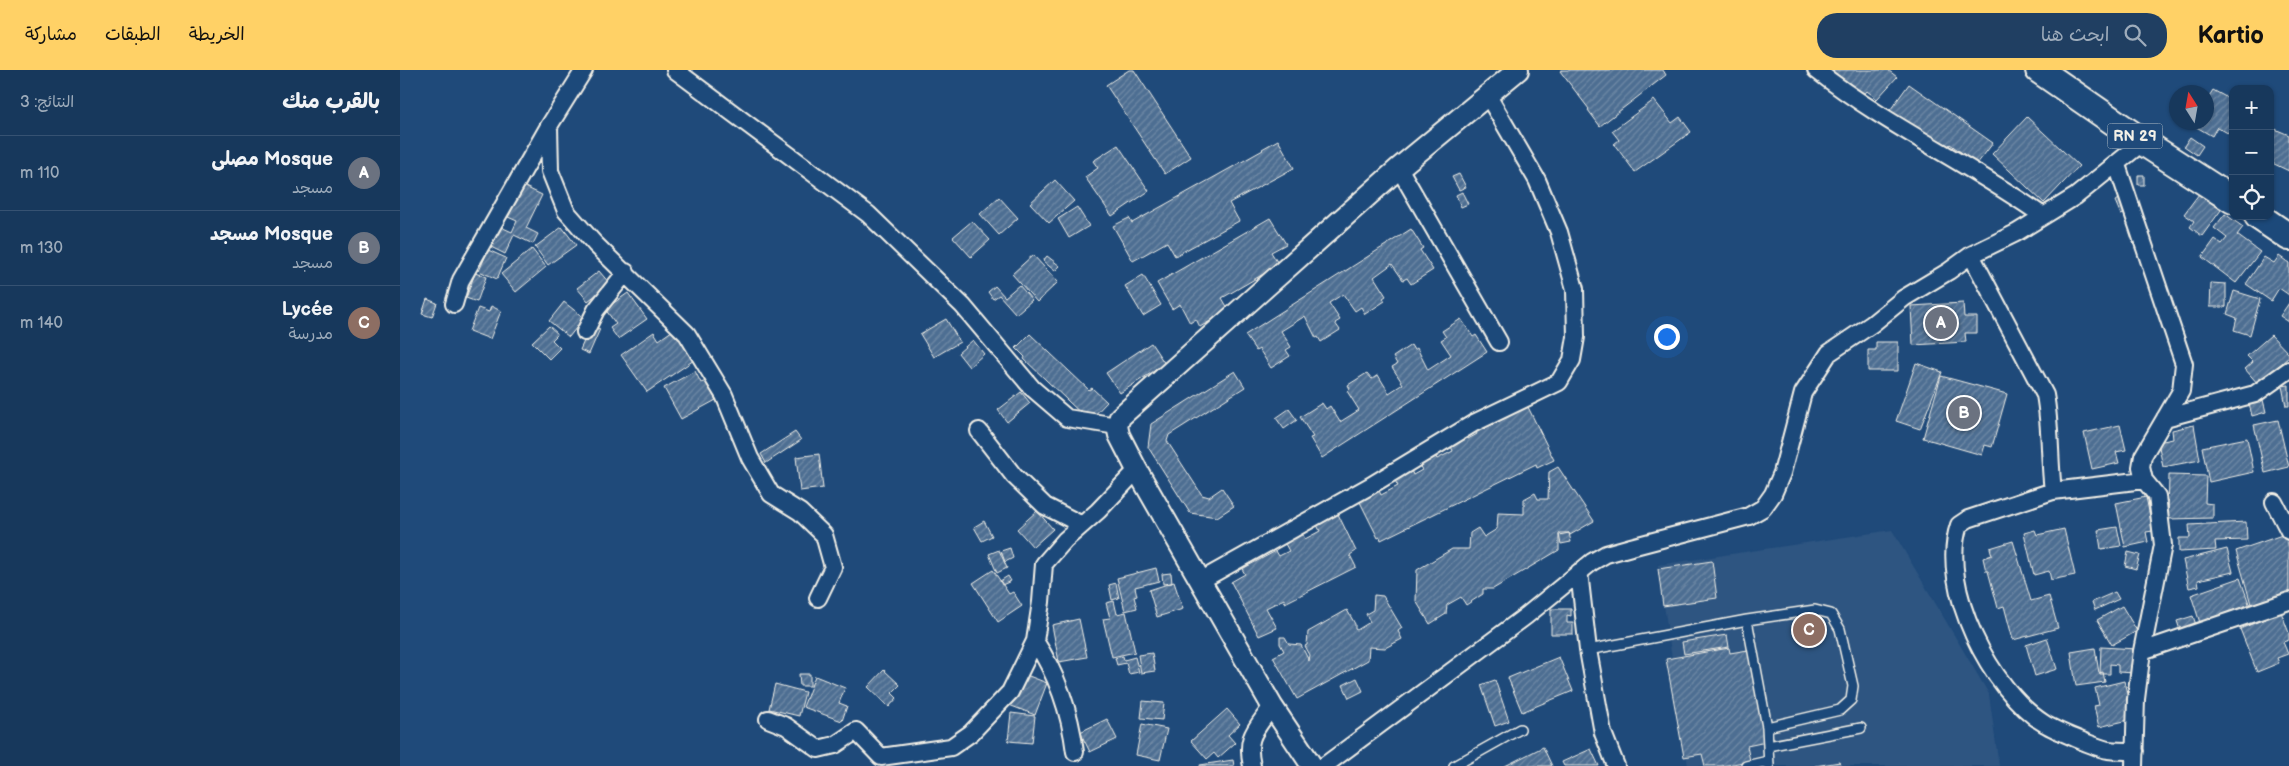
<!DOCTYPE html>
<html lang="ar">
<meta charset="utf-8">
<style>
body{margin:0;font-family:"Balsamiq Sans","Playpen Sans Arabic",sans-serif;background:#203f62;color:#f1f3f6;direction:rtl}
.controls{position:absolute;right:15px;top:15px;display:grid;overflow:hidden;border-radius:10px;box-shadow:0 1px 4px #0004}
.controls button{width:45px;height:45px;display:grid;place-items:center;padding:0;border:0;border-bottom:1px solid #365272;background:#17385c;color:#f1f3f6;font:25px sans-serif}
.compass{position:absolute;left:1769px;top:15px;width:45px;height:45px;border-radius:50%;background:#17385c;box-shadow:0 1px 4px #0004;rotate:349deg}
.you{position:absolute;left:1266px;top:266px;width:18px;height:18px;margin:-12px;border:4px solid #fff;border-radius:50%;background:#1a73e8;box-shadow:0 0 0 8px #1a73e833}
.badge{display:grid;place-items:center;width:32px;height:32px;border-radius:50%;background:#ffd166;color:#fff;font-size:16px;font-weight:700}
.pin{position:absolute;translate:-50% -50%;border:2px solid #fff;box-shadow:0 1px 5px #0006}
.list{margin:0;padding:0;list-style:none}
h2{display:flex;justify-content:space-between;align-items:center;height:65px;margin:0;padding:0 20px;font-size:21px}
h2 small{font-size:16px;font-weight:400;color:#9eacbb}
.list li{display:grid;grid-template-columns:32px 1fr auto;gap:15px;align-items:center;box-sizing:border-box;height:75px;padding:0 20px;border-top:1px solid #365272}
.list b{display:block;font-size:19px;white-space:nowrap}
.list p{margin:0;font-size:16px;white-space:nowrap;color:#9eacbb}
.list em{font-size:16px;font-style:normal;color:#9eacbb}
.icon{flex:none;width:28px;height:28px;fill:none;stroke:currentColor;stroke-width:2;stroke-linecap:round;stroke-linejoin:round}
.map{position:relative;flex:none;width:1889px;height:696px;overflow:hidden;direction:ltr}
header{display:flex;align-items:center;gap:30px;box-sizing:border-box;height:70px;padding:0 25px;background:#ffd166;color:#111}
header strong{font-size:24px}
nav{display:flex;gap:28px;margin-inline-start:auto;font-size:18px}
.search{width:350px;height:45px;background:#203f62;display:flex;align-items:center;gap:12px;box-sizing:border-box;padding:0 18px;border-radius:20px;color:#9eacbb;font-size:19px}
main{display:flex}
aside{flex:1;background:#17385c}
.map>svg:first-child{display:block}
.built{fill:#2d5581}
.building{fill:url(#building-hatch);stroke:#f4f1e8}
.lines{fill:none;stroke-linecap:round;stroke-linejoin:round}
.service-casing{stroke:#f4f1e8;stroke-width:12}
.minor-casing{stroke:#f4f1e8;stroke-width:20}
.tertiary-casing{stroke:#f4f1e8;stroke-width:24}
.primary-casing{stroke:#f4f1e8;stroke-width:30}
.service{stroke:#1f4a7a;stroke-width:9}
.minor{stroke:#1f4a7a;stroke-width:16}
.tertiary{stroke:#1f4a7a;stroke-width:20}
.primary{stroke:#1f4a7a;stroke-width:26}
.labels{text-anchor:middle;stroke-width:4;stroke-linejoin:round;paint-order:stroke}
.shield{fill:#1f4a7a;stroke:#b4bfc7;stroke-width:1}
.shield-label{font-size:15px;font-weight:bold;fill:#f4f1e8}
</style>
<header>
<strong>Kartio</strong>
<div class="search"><svg class="icon" aria-label="search" viewBox="0 0 24 24"><circle cx="10" cy="10" r="6"/><path d="M15 15l6 6"/></svg>ابحث هنا</div>
<nav><a>الخريطة</a><a>الطبقات</a><a>مشاركة</a></nav>
</header>
<main>
<div class="map">
<svg width="1889" height="696" viewBox="0 0 1889 696">
<defs>
<pattern id="building-hatch" width="6" height="6" patternUnits="userSpaceOnUse" patternTransform="scale(1.25)"><rect width="6" height="6" fill="#4d6e92"/><path d="M-1 1l2-2M0 6l6-6M5 7l2-2" fill="none" stroke="#708aa6"/></pattern>
</defs>
<rect width="100%" height="100%" fill="#1f4a7a"/>
<filter id="ink" filterUnits="userSpaceOnUse"><feTurbulence type="fractalNoise" baseFrequency=".02" numOctaves="2"/><feDisplacementMap in="SourceGraphic" scale="10" xChannelSelector="R" yChannelSelector="G"/><feConvolveMatrix kernelMatrix="1 2 1 2 8 2 1 2 1" color-interpolation-filters="sRGB"/></filter>
<g filter="url(#ink)">
<path class="built" d="M1492,460L1589,624L1599,696H1288L1258,495Z"/>
<path class="building" d="M729,0H734L791,87L765,104L706,15Z
M1162,0H1263L1266,5L1200,56L1188,40L1189,39L1160,1Z
M1430,0H1488L1497,7L1477,29L1467,21L1460,29L1433,5L1434,3Z
M1509,14L1593,73L1577,94L1550,74L1543,83L1488,43Z
M1813,20L1833,31V66L1817,57L1812,66L1793,55L1794,52H1806V31Z
M1254,30L1272,53L1280,47L1291,62L1235,102L1214,74L1219,70L1212,61Z
M1627,47L1679,96L1644,133L1592,84Z
M1870,57L1889,65V101L1870,92Z
M1790,67L1803,76L1797,85L1784,76Z
M878,70L894,98L829,133L839,151L775,186L767,172L733,191L713,156L729,148L732,153L863,80L862,79Z
M718,75L749,121L712,146L685,107L698,98L693,91Z
M1059,104L1066,117L1059,120L1052,107Z
M1738,105H1744V115H1738Z
M655,110L674,131L649,153L630,133Z
M123,116L142,125L126,158L138,164L133,174L114,165L105,184L91,177L101,157L112,162L117,151L108,147Z
M1062,122L1068,134L1061,137L1056,125Z
M1799,124L1821,140L1802,166L1790,157L1794,151L1784,144Z
M599,127L618,148L599,165L580,144Z
M1725,127L1731,141L1721,145L1715,131Z
M677,137L689,156L669,168L658,149Z
M1825,144L1843,157L1837,165L1860,182L1836,213L1802,187L1815,169L1822,174L1827,168L1814,158Z
M870,148L886,174L871,182L879,195L822,228L829,240L800,257L796,249L790,253L780,234L772,239L757,213Z
M572,151L590,170L571,187L553,167Z
M162,157L176,175L148,195L135,177Z
M1011,159L1023,178L1020,180L1033,200L1011,214L1007,208L1003,210L992,194L974,207L986,226L983,228L985,231L965,244L961,237L955,241L943,224L929,233L940,250L935,253L940,260L921,272L918,267L916,268L905,246L881,261L891,277L886,280L890,286L871,298L859,279L856,281L845,265Z
M132,179L146,197L116,222L101,204Z
M88,180L106,188L97,209L79,201Z
M633,185L658,212L637,232L612,204Z
M647,186L660,196L655,201L643,191Z
M1879,186L1889,193V225L1879,218L1871,231L1846,214L1864,187L1874,193Z
M199,201L210,214L188,231L177,218Z
M75,203L86,207L77,232L66,228Z
M743,205L761,235L743,246L725,216Z
M1811,213L1826,214V237H1810Z
M619,215L632,230L616,244L599,225L593,229L588,222L595,216L605,227Z
M1834,221L1860,229L1850,265L1834,260L1837,248L1827,244Z
M228,223L247,249L218,269L210,258L216,254L205,239Z
M27,229L37,233L32,247L22,244Z
M164,232L184,248L169,267L149,251Z
M1563,233L1564,247H1577V263H1565L1566,272L1513,275L1511,236Z
M1889,233V252L1880,246Z
M91,236L101,241L90,269L69,261L78,238L89,242Z
M546,249L560,272L534,287L520,264Z
M1061,249L1073,267L1076,265L1087,282L922,388L910,368L913,367L900,347L922,333L926,339L930,336L940,352L959,340L947,321L950,319L948,315L967,303L972,309L978,305L989,323L1003,314L992,297L997,294L993,287L1011,275L1014,280L1017,278L1028,300L1051,285L1041,270L1046,267L1042,261Z
M191,255L200,259L189,284L180,280Z
M149,256L158,264L152,270L160,278L149,289L132,272Z
M276,258L297,288L247,322L221,285L254,262L259,270Z
M630,264L689,320L692,318L707,332L689,351L624,289L625,287L616,278Z
M1871,265L1889,284V287L1858,314L1845,299L1853,292L1847,286Z
M573,270L584,284L569,297L558,283Z
M1476,272H1498V301H1468V280H1476Z
M751,273L765,294L720,323L706,303Z
M1516,293L1542,302L1520,359L1496,351Z
M295,301L301,313L306,311L316,330L281,349L264,318Z
M835,301L845,317L769,365L767,371L802,425L809,427L822,418L834,436L817,447L790,443L748,377L751,354Z
M1541,306L1607,324L1592,377L1585,375L1582,385L1523,368Z
M1889,315V336H1886L1882,316Z
M621,322L630,333L607,352L598,340Z
M1863,330L1866,342L1852,346L1849,333Z
M1127,335L1154,390L1137,398L1136,394L981,470L980,467L978,468L958,428L978,418L981,425L998,416L993,407L1010,398L1013,405L1022,400L1017,391L1034,383L1037,389L1053,381L1049,372L1065,363L1068,369L1077,364L1073,356Z
M889,339L897,350L884,359L876,348Z
M1878,350L1889,397L1865,403L1854,355Z
M1720,355L1726,380L1716,382L1719,393L1692,399L1684,363Z
M1794,355L1800,390L1763,397L1758,372L1773,369L1772,360Z
M395,362L401,370L366,393L361,384Z
M1847,368L1854,402L1809,412L1802,377Z
M419,384L423,418L400,421L396,387Z
M1158,397L1194,451L1170,465L1169,463H1159V480L1093,519H1083V524L1066,535L1061,527L1047,535L1046,544L1030,554L1016,531L1017,500L1052,479H1069L1070,463L1078,458L1084,467L1097,459L1098,443L1124,444V429L1135,423L1138,429H1148L1149,402Z
M1769,405L1806,406L1805,433L1813,434V448L1768,449Z
M1746,427L1753,461L1746,462L1748,472L1725,477L1716,433Z
M637,441L653,459L633,477L617,459Z
M937,442L956,481L950,485L956,497L885,533L884,529L866,538L877,558L859,566L831,512L845,504L842,499L876,481L879,486L889,481L884,472L902,463L905,469L920,461L916,453Z
M584,451L592,466L582,471L574,457Z
M1846,452L1847,470L1815,471L1816,480L1779,482V468H1790L1789,455Z
M1717,457L1721,476L1701,479L1698,460Z
M1664,459L1675,505L1651,510L1649,501L1634,505L1624,463L1635,460L1637,465Z
M1169,463L1171,472L1161,474L1159,465Z
M1885,464L1889,478V523L1851,534L1836,481Z
M1613,471L1631,531L1649,526L1658,558L1613,570L1604,536L1598,538L1588,501H1586L1583,488L1592,485L1590,478Z
M610,478L613,488L605,492L601,481Z
M1827,479L1833,502L1798,510L1799,516L1789,518L1783,490Z
M599,480L607,498L597,503L589,484Z
M1728,482L1740,485L1736,499L1725,496Z
M1312,491L1317,528L1263,536L1258,499Z
M756,498L759,511L735,517L737,526L734,527L737,538L725,541L717,508Z
M593,500L609,524L613,522L622,536L598,552L573,513Z
M771,503L772,513L763,514L762,504Z
M608,506L611,511L602,515L600,511Z
M1840,508L1852,542L1802,559L1791,525Z
M774,512L783,539L757,547L749,520Z
M716,513L719,528L712,530L709,515Z
M1715,522L1719,529L1695,540L1692,532Z
M974,525L983,526L1002,558L998,561L1002,569L985,578L969,577L968,590L897,629L873,587L884,581L880,574V567H885L889,574L901,575L909,591L910,585L905,576L907,575L908,562L947,540L955,554V559L957,560L970,552L966,544L973,540Z
M714,531L717,544L726,542L735,582L712,587L703,549L710,548L706,533Z
M1722,536L1737,561L1712,575L1697,550Z
M1151,539H1171V546L1167,545V553H1173V564H1151Z
M1881,542L1889,563V570L1883,572L1888,584L1877,588L1879,593L1857,602L1840,559Z
M1793,546L1796,555L1780,560L1777,551Z
M679,549L687,587L659,592L652,555Z
M1327,565L1329,577L1284,584L1282,572Z
M1647,568L1657,599L1635,606L1626,575Z
M1701,577L1737,579L1735,603L1718,602V595L1710,594V604H1700Z
M1329,578L1330,583L1348,580L1366,672L1347,676L1350,691L1321,696H1305L1302,684L1284,687L1266,589Z
M1695,578L1699,603L1703,602L1705,612L1676,616L1671,582Z
M752,583L755,601L741,603L738,585Z
M723,586L724,590L735,587L739,602L729,604L726,593L717,595L715,588Z
M1159,587L1173,621L1122,642L1108,608Z
M484,600L500,615L492,623L497,628L489,637L468,617Z
M621,603L647,613L635,645L609,635Z
M399,604H410V616H400Z
M415,606L445,618L439,633L447,636L442,651L403,637Z
M957,608L963,621L949,628L943,615Z
M1095,610L1109,651L1095,656L1081,615Z
M1724,611L1733,649L1699,657L1694,636L1699,635L1695,618Z
M375,614L405,622L399,646L369,639Z
M743,631L764,633L762,650L741,648Z
M827,639L840,654L828,665L835,673L818,688L814,683L807,689L791,671Z
M611,643L635,646L632,673L608,671Z
M707,649L717,669L690,682L680,662Z
M742,654L767,659L760,690L736,685Z
M1143,677L1152,696H1105Z
M1191,679L1199,696H1164L1162,692Z
M833,690L834,696H800V695Z
M1440,692L1441,696H1415Z"/>
<g class="lines">
<g class="service-casing">
<path id="service" d="M1347,550L1367,657L1369,696
M1188,580L1347,550L1415,540L1431,544L1440,559L1453,616L1451,630L1440,640L1367,657
M1368,676L1461,658
M1054,696L1120,659
M1346,696L1368,691"/>
</g>
<g class="minor-casing">
<path id="minor" d="M184,0L149,56L150,101L166,141L195,174L287,264L324,325L350,388L371,424L400,442L424,465L433,497L418,528
M275,0L468,144L563,236L632,318L667,348L717,356
M1416,0C1487,56 1570,94 1643,146
M1717,95L1784,294L1781,321L1743,386L1741,397L1744,410L1757,426L1763,475L1742,581L1736,629L1734,696
M999,98L1099,272
M1571,185L1645,325C1651,357 1649,389 1653,421
M54,234L61,210L149,56
M185,262L196,240L226,202
M1765,348L1855,324L1889,300
M579,361L614,406L645,436L682,455
M1874,432L1889,461
M1179,502L1188,580L1203,663L1216,696
M800,511L970,416L1074,353L1159,312L1172,290L1176,267L1175,219L1159,162L1137,110L1088,26
M635,571L641,532L644,494L665,470L698,441L737,400
M1742,581L1889,531
M368,649L386,656L418,679L435,675L456,661L481,687L551,677L571,663L610,622L635,571C658,606 670,641 675,682
M1735,681C1726,681 1717,681 1708,680C1697,678 1655,660 1645,654C1591,621 1538,517 1559,455L1568,449L1653,421L1744,410
M852,696C845,666 856,660 872,636
M924,696L1126,546L1192,492L1206,484L1231,477L1349,446L1363,438L1373,424L1382,403L1403,323L1429,283L1472,254L1504,228L1549,201L1571,185L1616,163L1676,126L1743,72"/>
</g>
<g class="tertiary-casing">
<path id="tertiary" d="M912,696L872,636L737,400L719,365L717,356L720,347L999,98L1118,0"/>
</g>
<g class="primary-casing">
<path id="primary" d="M1639,0L1743,72L1833,130
M1858,146L1889,167"/>
</g>
<use href="#service" class="service"/>
<use href="#minor" class="minor"/>
<use href="#tertiary" class="tertiary"/>
<use href="#primary" class="primary"/>
</g>
</g>
<g class="labels">
<rect class="shield" x="1707.5" y="53.5" width="55" height="25" rx="4"/>
<g class="shield-label">
<text x="1735" y="71">RN 29</text>
</g>
</g>
</svg>
<div class="controls">
<button>+</button>
<button>−</button>
<button><svg class="icon" aria-label="locate" viewBox="0 0 24 24"><circle cx="12" cy="12" r="6"/><path d="M12 2v4M12 18v4M2 12h4M18 12h4"/></svg></button>
</div>
<svg class="compass" viewBox="-18 -18 36 36"><path d="M0-13l5 13h-10z" fill="#e53935"/><path d="M0 13l5-13h-10z" fill="#9eacbb"/></svg>
<div class="you"></div>
<div class="pin badge" style="left:1541px;top:253px;background:#6b7280">A</div>
<div class="pin badge" style="left:1564px;top:343px;background:#6b7280">B</div>
<div class="pin badge" style="left:1409px;top:560px;background:#8d6e63">C</div>
</div>
<aside>
<h2>بالقرب منك<small>النتائج: 3</small></h2>
<ul class="list">
<li><span class="badge" style="background:#6b7280">A</span><div><b>Mosque مصلى</b><p>مسجد</p></div><em>110 m</em></li>
<li><span class="badge" style="background:#6b7280">B</span><div><b>Mosque مسجد</b><p>مسجد</p></div><em>130 m</em></li>
<li><span class="badge" style="background:#8d6e63">C</span><div><b>Lycée</b><p>مدرسة</p></div><em>140 m</em></li>
</ul>
</aside>
</main>
